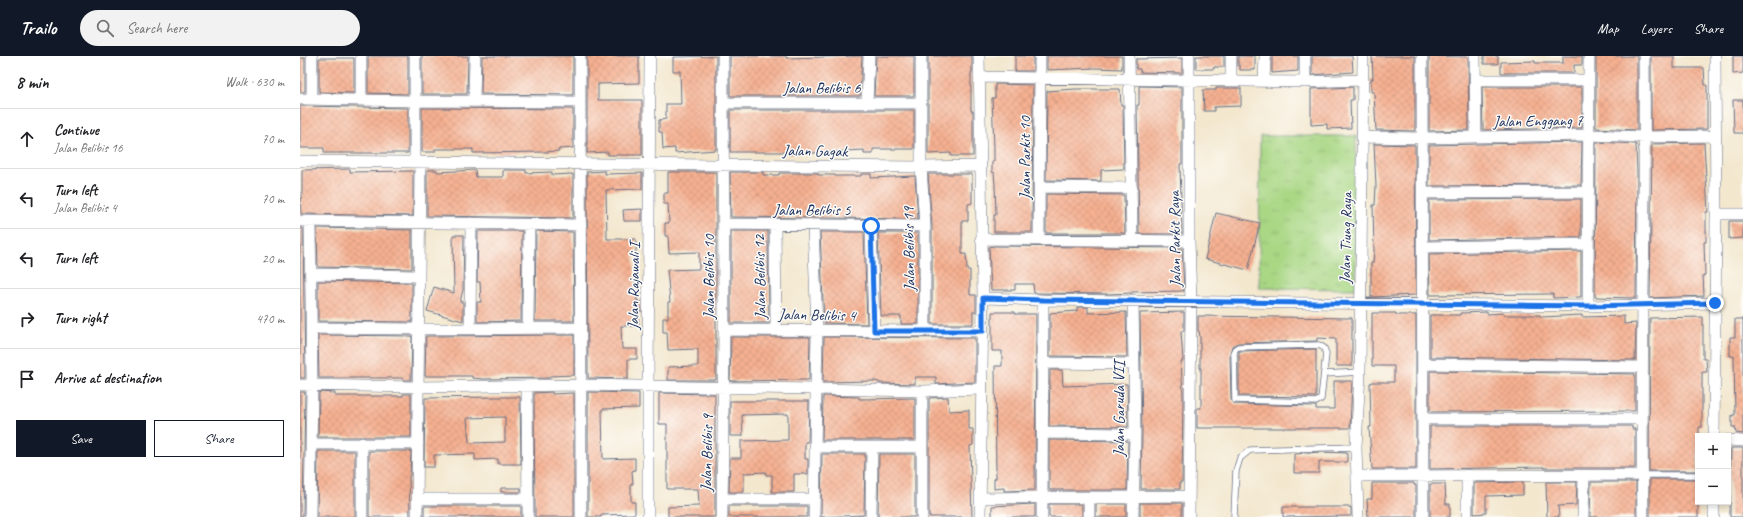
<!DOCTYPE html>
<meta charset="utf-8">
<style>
body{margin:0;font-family:Caveat,sans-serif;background:#f2f2f2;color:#202124}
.controls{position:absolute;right:12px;bottom:12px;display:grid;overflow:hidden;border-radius:0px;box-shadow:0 2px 6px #0003}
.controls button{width:36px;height:36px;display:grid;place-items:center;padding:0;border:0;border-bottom:1px solid #e0e0e0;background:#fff;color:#202124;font:20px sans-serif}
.stop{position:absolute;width:12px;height:12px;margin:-9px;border:3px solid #1a73e8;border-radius:50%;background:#fff}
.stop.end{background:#1a73e8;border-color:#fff;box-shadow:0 1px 4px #0008}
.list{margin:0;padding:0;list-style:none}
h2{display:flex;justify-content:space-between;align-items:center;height:52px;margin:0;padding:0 16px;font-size:17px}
h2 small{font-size:13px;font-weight:400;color:#757577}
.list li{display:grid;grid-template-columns:26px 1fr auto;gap:12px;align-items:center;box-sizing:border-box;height:60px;padding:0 16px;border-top:1px solid #e0e0e0}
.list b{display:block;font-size:15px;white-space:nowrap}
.list p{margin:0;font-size:13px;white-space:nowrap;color:#757577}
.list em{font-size:13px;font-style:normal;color:#757577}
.actions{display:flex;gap:8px;padding:12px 16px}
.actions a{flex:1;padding:9px 0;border:1px solid #111827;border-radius:0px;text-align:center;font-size:14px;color:#111827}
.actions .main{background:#111827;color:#fff}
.icon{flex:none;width:22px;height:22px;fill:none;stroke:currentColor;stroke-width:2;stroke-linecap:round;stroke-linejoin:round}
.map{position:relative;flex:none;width:1443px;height:461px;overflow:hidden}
header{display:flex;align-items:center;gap:24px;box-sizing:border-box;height:56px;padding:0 20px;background:#111827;color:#fff}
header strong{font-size:19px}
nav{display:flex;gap:22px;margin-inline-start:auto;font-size:14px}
.search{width:280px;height:36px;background:#f2f2f2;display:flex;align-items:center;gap:10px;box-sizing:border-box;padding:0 14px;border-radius:22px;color:#757577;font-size:15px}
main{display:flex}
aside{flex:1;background:#fff}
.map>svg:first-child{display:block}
.grass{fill:url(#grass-tufts);stroke:#628371}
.building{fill:url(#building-cross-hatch);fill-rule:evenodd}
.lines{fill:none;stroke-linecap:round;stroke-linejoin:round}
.service-casing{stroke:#676f85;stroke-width:7}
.minor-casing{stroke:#676f85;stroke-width:12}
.service{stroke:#fff;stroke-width:5.5}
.minor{stroke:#fff;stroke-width:11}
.route{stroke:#1a73e8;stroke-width:5}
.labels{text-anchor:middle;stroke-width:3;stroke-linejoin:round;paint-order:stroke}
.street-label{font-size:16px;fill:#1b2f5e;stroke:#fdfcf7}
</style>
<header>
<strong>Trailo</strong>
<div class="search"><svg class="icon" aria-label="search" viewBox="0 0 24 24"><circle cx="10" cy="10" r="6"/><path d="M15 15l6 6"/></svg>Search here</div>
<nav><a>Map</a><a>Layers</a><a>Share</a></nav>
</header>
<main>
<aside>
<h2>8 min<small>Walk · 630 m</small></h2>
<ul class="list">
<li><svg class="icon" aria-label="ahead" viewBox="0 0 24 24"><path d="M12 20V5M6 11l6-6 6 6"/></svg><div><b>Continue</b><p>Jalan Belibis 16</p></div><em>70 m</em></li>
<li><svg class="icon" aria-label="left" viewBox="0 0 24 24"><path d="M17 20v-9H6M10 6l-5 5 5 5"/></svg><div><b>Turn left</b><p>Jalan Belibis 4</p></div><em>70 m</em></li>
<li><svg class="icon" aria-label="left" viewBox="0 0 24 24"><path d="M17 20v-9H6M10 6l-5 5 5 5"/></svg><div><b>Turn left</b></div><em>20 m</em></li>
<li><svg class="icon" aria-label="right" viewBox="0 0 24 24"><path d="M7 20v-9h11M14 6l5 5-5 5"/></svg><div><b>Turn right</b></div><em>470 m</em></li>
<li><svg class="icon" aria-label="arrive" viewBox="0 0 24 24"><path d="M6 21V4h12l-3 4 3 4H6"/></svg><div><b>Arrive at destination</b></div></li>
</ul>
<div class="actions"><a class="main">Save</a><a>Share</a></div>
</aside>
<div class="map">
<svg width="1443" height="461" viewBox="0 0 1443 461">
<defs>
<pattern id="grass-tufts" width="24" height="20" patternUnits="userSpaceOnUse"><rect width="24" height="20" fill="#a9d784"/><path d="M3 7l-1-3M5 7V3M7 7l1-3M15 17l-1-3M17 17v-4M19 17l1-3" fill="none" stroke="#91b974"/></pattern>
<pattern id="building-cross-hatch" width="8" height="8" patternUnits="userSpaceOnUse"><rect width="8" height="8" fill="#f6b091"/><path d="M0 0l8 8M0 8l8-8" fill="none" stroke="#d2987f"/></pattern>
</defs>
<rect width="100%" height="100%" fill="#fdfcf7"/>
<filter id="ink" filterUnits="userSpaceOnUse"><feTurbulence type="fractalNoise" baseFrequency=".025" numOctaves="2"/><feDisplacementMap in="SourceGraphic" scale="8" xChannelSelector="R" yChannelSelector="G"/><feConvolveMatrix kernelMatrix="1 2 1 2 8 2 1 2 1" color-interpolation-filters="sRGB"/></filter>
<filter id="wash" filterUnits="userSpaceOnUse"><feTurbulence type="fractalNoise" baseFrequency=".012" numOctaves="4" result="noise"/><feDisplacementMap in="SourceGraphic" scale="16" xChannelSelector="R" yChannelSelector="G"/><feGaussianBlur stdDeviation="0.9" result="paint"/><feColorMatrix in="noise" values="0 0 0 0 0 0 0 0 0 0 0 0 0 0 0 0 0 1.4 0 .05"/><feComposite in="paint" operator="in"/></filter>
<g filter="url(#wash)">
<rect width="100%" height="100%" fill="#f3e7ce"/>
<path class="grass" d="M960,80H1056V233L959,232Z"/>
<g id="blocks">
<path class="building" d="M68,0H108V38L68,37Z
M122,0H168L167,38H122Z
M182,0H273V39L181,38Z
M287,0H339V27L298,28V44H342V99H308V96L287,97Z
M416,0V94L375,97V92L363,93L362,76H359V64L366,63V48H381L380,15H373V1Z
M430,0H486V2L562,0L560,40H430Z
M576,0H614V40H574Z
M628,0H672V16H671V55H673V100H651V97L628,98Z
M715,0H733V15H715Z
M747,0H822V13L795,12L747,14Z
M896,0H924V11H914V13H896Z
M938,0H955V14H940V10H938Z
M972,0H998V15L972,17Z
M1012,0H1052L1053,16L1012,19Z
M1072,0H1115V75L1076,74L1074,36H1071V23H1073Z
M1129,0L1168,1L1169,74L1129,75Z
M1184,0H1198V8H1184Z
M1263,0H1282V9H1274V17H1201V6L1235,5V7H1263Z
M1296,0H1337V74L1296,72Z
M1351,0H1374V12H1404L1405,29H1407V73L1351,74Z
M1433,0H1443V17L1433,18Z
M0,2H5V36H0Z
M19,2H54V37L19,36Z
M882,2V17L840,16V13H836V3Z
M695,28L733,29L732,176H694V159H696L695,129L694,116H692V105H694V91L692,42H695Z
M839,30L882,31V108H880L882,178H839L837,49H839Z
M1053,31V44H1050L1051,72L1027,73V68L1011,69V33Z
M1182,31H1282V72L1183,74Z
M916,32H941V50L914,51V55H904L903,34H916Z
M775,33H820L821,49H823L824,113L801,114V125L746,124L747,35Z
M1433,44H1443V77H1434Z
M0,50L108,52V97H24V92H0Z
M122,52L273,53V92L259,93V95L246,96L173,97V93H135V96H122Z
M430,54H614V93H573V98H564V94L495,98H487V96H430Z
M1282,86L1281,129L1129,130V89Z
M1296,86L1336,88L1337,117L1336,242L1295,241Z
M1404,87L1408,156H1406V186H1404L1405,219H1403L1404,240L1350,242L1352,88Z
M1074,88L1115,89L1116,239L1071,241V207H1073L1074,195L1073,149H1075L1076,130Z
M50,113V116L113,115V160L1,158L0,142H2V114Z
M127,114H137V116L175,114L176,121H203V114H226V117L252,116V119L273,118V162L127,160Z
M305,115V118L342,117V133L306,134L307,183H336V196H334L335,229H337V245H340L341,256H338L339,270H321L322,293H337V303H328V323L288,322L287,116Z
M368,116H416V324H368V311L398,310V293L368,294L367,276H363V262H368V246H370L367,214L399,213V196L369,197L368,180H365V167H369L368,148H364V137H368Z
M430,116H463V119H479V117H518V119H535V120H561V118H571V122L615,120L618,163L431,161Z
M628,118H672V147L668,148V165H662V198H666L667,214H670V239H676V256H673V268H632V170Z
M746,138L824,139L825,177H746Z
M1281,143V181L1129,184V144Z
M342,153V165H324L323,154Z
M916,157L960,167L948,214L905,203Z
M1429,165H1443V182L1429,183Z
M0,172H3L5,322H0Z
M17,172L112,174V213L18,211Z
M178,175H222L221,265L177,266V246H181L180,226H177Z
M236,175L273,176L274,265H235Z
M431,175H468L469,267H431Z
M520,176H564L567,268L524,267Z
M578,177H618V268H601V260H581Z
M153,179H164L163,234L160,246H163V265L127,255L134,231L154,237Z
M694,190L882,192L884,235L832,236V237L808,238L734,237L733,228H715V234H691L689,191Z
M1281,195V241L1253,242V238L1130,239L1129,198Z
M18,225L112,227V266L18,265Z
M777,251H788V257L826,256L827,301L750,300V257L777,255Z
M692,256H715V258H736L735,434L704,435V432L694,433V423L696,422L695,310H702V295H692Z
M884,256V275H881L883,305H881L883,339L882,426H880V433H841L842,378L840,257Z
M1187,256V258L1204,257V259H1240L1241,261L1282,259V261L1324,260V268L1336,267L1335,304L1130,301V259H1161V257Z
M1072,257H1096V259H1116V413H1072L1069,371H1071L1070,327H1072V326H1094V310H1072Z
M898,260L1052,262V310H1036V283L1017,282V285L938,287L932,290L930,297L931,344L935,348L1016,350V353H1034V325H1052L1050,372H897V352H901V312H900V281L899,275H898Z
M1403,261V303H1406L1407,316H1402V371H1399V380H1398V415H1349L1350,262Z
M1435,263H1443V378L1436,377L1435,371H1432V359H1435L1434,300H1430V281H1435Z
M18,279L112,280L111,324H103L102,322H19Z
M274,279V319L250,320V322L183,323L172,322V320H125L126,280Z
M431,281H510L509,324L430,325Z
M524,281L675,282V326L636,328V321H615V328L579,327V326L575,325L523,326Z
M1016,293V341L939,340V295Z
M750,314H762L763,330L827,328L828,371L749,370Z
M1130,315L1335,318V355L1130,356Z
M0,336H5L3,460H0Z
M19,336L35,337V340H103V338H111V381H18Z
M252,336V338L274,337V461H235L234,337Z
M288,336L339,337V352L302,353L303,403L335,402V414L332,415L333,428H331V446H335V458L301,459V461H288Z
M359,337L415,338V461H368V451L399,450L398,433H367V368H359Z
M523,340L559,341V343L615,342V384H522Z
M198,341H220L221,408H198V403L175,404V398L134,399V411H124L125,342ZM205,361V386L169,387L167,362Z
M648,341L649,355L669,354V373H673V389L670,390L672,461H629V342Z
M430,345H509L508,386H505V403H508V418H494V436H472V419H466V416L444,417V436H429L430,402H441V385L488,384V358L442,359L443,380H430Z
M1130,370H1332V373H1335V412H1244V411L1130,413Z
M749,384L828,385L827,434H749Z
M1431,392H1443V461H1430V424Z
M18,395H55V461H17Z
M69,395H111L110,420H109L110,461H69Z
M1020,396L1047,397V406H1019V417H994V398Z
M522,398H565L564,459L521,461Z
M579,398H615V461H578Z
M1350,423H1398V461H1350Z
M1223,426V439L1186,440V457L1174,458V427Z
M1246,426H1277L1276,449L1258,450L1259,461H1247Z
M1291,426H1336V461H1290Z
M1072,427H1114V429H1116V461H1068L1067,443H1072Z
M1130,428H1145L1146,448H1150V461H1130Z
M201,432H221V436H201Z
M840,447H882V461H840Z
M735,448V461H692V450Z
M749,448H782V461H749Z
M796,448H826V461H796Z
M124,450H221V461H124Z
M429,450H507V461H429Z
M983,451H1051V460L983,461Z"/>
</g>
</g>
<g filter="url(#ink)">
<use href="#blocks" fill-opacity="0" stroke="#676f85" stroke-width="1"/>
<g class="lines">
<g class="service-casing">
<path id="service" d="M1019,289L1024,292L1026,298L1021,343L1016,346L935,344L934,297L935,293L938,291Z
M1025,318L1060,316
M1342,419H1398
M934,461L936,415L940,402L950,394L1056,391"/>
</g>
<g class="minor-casing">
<path id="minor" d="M61,0V44
M280,0L281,461
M621,0V111L625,170V275
M679,0L683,242L680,461
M829,0L832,185
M1005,0V26
M1122,0L1123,461
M1175,0L1176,81
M679,21L1005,26L1062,24
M1175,24H1289
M931,25V0
M964,26L965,0
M0,43L115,45L280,46
M12,43V0
M174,45L175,0
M423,47H621
M567,47L569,0
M1062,81L1122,82L1289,79L1345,81L1415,80
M0,105L621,111L680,110
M115,105V0
M740,131L832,132
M1123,137L1289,136
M1416,158H1443
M0,165L281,169
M10,165L12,329L10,461
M424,168L625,170
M475,169L476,274
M513,169L517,273L514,461
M571,169L574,275
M681,183L889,185
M739,184L740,0
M1123,191L1288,188
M11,218L119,220
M683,242L743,244L1288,250L1415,247
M833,244L835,378L833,461
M1288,250L1289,0
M12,272L119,273L280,272
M228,272L229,169
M170,273L171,167
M424,274L683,275
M743,307L834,308
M1123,308L1342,311
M0,329L119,331L280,329L622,335L681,333
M227,330L228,461
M1123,363H1342
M743,377L835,378
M1414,380L1416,158L1415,0
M1428,384L1443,385
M11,388H118
M515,391H622
M1057,420L1342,419
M680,442L888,440
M117,443H229
M422,443H514
M62,461V387
M117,461L120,106
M348,461V331L350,0
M422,461L424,274L423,0
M571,461L572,391
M622,461V335
M742,461L743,244
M789,461V441
M889,461L891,245L889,185V0
M1058,461L1056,391L1060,316L1063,0
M1167,461V419
M1283,461L1284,419
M1343,461C1340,307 1346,154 1344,0
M1414,461V446"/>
</g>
<use href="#service" class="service"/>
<use href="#minor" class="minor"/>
</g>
</g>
<g class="lines" filter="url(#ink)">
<path class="route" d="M571,170L574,275H683V242L743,244L1288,250L1415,247"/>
</g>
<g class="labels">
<g class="street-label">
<text x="522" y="37">Jalan Belibis 6</text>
<text transform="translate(1238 64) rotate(-1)" y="6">Jalan Enggang 7</text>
<text transform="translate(515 94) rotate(1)" y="6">Jalan Gagak</text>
<text transform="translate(724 102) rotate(-90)" y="6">Jalan Parkit 10</text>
<text x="512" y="159">Jalan Belibis 5</text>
<text transform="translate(1045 182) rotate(-89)" y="6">Jalan Tiung Raya</text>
<text transform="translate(874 183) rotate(-91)" y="6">Jalan Parkit Raya</text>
<text transform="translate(608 193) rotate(-91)" y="6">Jalan Belibis 19</text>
<text transform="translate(408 221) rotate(-90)" y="6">Jalan Belibis 10</text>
<text transform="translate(459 221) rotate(-91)" y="6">Jalan Belibis 12</text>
<text transform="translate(333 230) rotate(-89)" y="6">Jalan Rajawali I</text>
<text transform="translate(517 258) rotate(1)" y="6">Jalan Belibis 4</text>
<text transform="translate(818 353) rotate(-90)" y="6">Jalan Garuda VII</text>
<text transform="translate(406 397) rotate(-89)" y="6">Jalan Belibis 9</text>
</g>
</g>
</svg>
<div class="controls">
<button>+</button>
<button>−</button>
</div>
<div class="stop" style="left:571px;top:170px"></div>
<div class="stop end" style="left:1415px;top:247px"></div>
</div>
</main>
